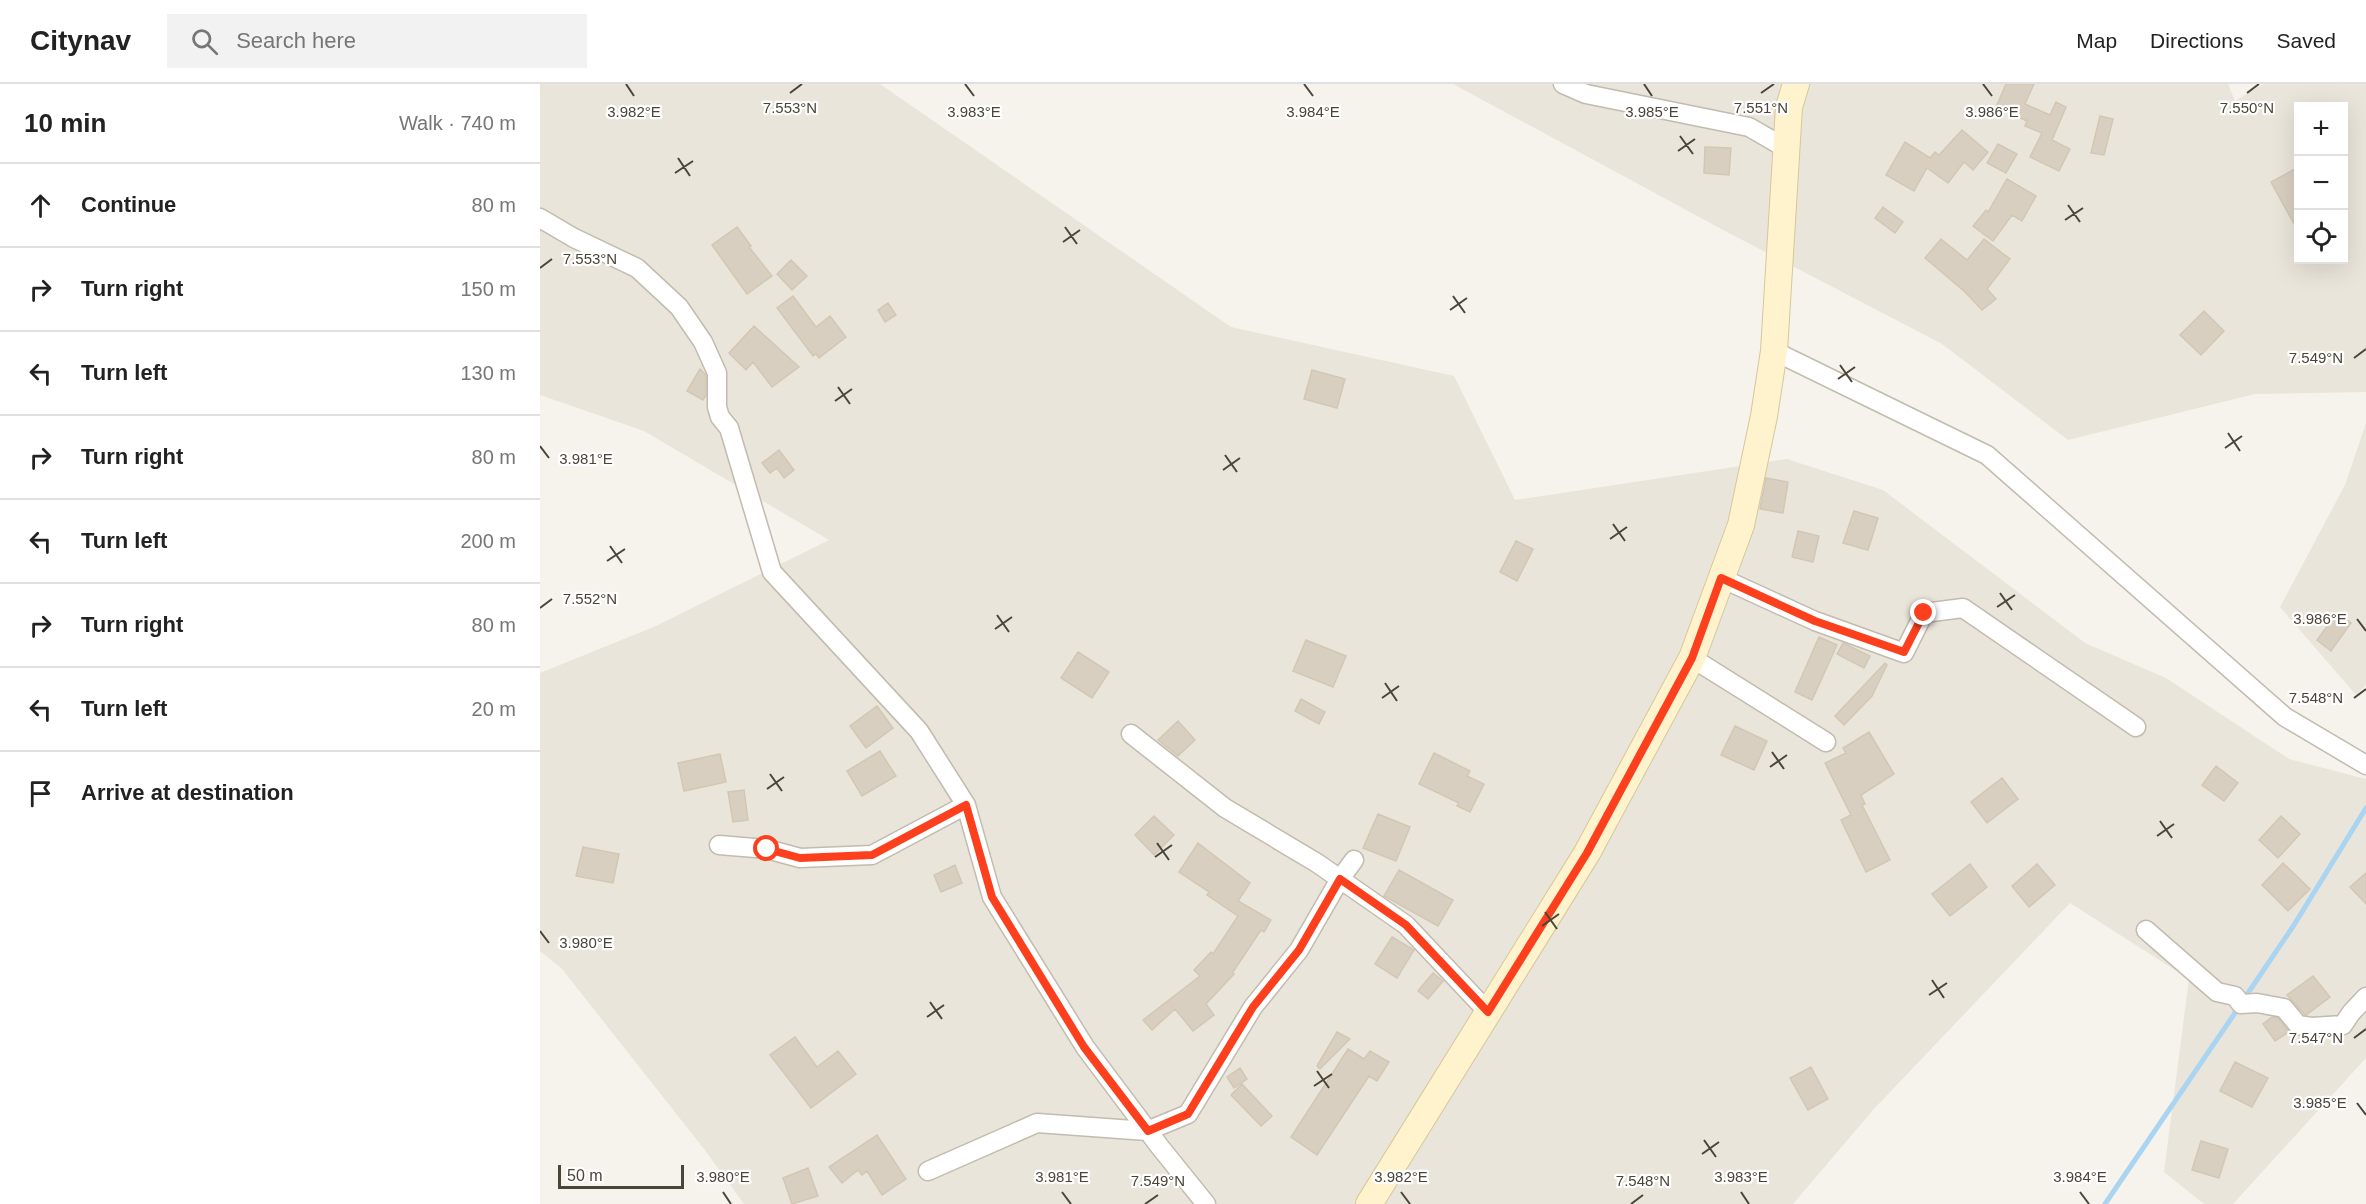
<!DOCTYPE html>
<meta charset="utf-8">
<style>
body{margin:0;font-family:Arial,sans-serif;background:#f2f2f2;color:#222}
.controls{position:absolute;right:18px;top:18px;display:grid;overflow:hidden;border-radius:0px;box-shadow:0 6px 24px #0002}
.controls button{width:54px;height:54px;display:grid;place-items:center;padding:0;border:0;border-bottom:2px solid #e0e0e0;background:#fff;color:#222;font:30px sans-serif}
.scale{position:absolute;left:18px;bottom:15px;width:126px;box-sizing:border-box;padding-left:6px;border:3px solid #4b4439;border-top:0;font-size:16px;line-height:21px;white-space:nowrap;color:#4b4439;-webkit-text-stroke:4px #fff;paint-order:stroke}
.stop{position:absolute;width:18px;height:18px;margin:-14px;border:4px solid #fc3f1d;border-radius:50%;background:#fff}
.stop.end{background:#fc3f1d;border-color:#fff;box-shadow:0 2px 6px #0008}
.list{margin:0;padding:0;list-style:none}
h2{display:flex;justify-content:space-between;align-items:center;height:78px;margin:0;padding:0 24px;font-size:26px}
h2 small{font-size:20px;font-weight:400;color:#767676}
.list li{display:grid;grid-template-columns:39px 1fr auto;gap:18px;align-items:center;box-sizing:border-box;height:84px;padding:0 24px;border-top:2px solid #e0e0e0}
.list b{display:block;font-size:22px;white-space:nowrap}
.list em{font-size:20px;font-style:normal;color:#767676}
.icon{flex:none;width:33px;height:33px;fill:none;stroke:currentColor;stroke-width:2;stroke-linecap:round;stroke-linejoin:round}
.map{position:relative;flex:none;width:1826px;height:1120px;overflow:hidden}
header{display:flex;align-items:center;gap:36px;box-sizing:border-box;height:84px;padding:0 30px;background:#fff;border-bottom:2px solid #e0e0e0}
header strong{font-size:28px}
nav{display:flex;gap:33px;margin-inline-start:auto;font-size:21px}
.search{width:420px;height:54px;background:#f2f2f2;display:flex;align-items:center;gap:15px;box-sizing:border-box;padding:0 21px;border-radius:0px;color:#767676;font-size:22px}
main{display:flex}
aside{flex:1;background:#fff}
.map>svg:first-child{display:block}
.residential{fill:#eae5da;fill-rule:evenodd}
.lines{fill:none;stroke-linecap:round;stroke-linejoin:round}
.stream{stroke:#a9d4f2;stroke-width:5}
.building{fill:#d8cfc1;stroke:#d3c7b4;stroke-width:1.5}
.street-casing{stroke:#c2bbae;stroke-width:21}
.secondary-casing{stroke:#d6c79b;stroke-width:28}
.street{stroke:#fff;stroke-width:18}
.secondary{stroke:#fff3cd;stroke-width:26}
.route{stroke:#fc3f1d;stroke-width:8}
.ticks{fill:none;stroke:#4b4439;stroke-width:2}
.ticks-label{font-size:15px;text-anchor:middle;fill:#4b4439;stroke:#fff;stroke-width:4.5;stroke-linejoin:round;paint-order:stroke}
</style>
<header>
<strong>Citynav</strong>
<div class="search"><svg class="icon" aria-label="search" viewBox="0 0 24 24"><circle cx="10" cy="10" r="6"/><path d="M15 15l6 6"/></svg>Search here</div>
<nav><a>Map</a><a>Directions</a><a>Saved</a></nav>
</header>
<main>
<aside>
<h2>10 min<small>Walk · 740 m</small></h2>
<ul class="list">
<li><svg class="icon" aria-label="ahead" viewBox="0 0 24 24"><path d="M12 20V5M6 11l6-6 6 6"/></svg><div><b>Continue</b></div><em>80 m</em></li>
<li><svg class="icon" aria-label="right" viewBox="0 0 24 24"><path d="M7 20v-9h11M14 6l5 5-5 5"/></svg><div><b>Turn right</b></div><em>150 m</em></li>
<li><svg class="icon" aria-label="left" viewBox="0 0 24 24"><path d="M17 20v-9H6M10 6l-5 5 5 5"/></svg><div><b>Turn left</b></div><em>130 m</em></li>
<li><svg class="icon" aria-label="right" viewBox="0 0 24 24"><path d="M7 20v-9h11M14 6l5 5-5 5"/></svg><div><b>Turn right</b></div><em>80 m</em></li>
<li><svg class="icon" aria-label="left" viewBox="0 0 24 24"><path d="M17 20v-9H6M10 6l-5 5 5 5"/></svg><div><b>Turn left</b></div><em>200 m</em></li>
<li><svg class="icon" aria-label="right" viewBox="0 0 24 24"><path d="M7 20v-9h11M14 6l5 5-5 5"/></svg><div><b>Turn right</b></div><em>80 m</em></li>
<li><svg class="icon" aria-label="left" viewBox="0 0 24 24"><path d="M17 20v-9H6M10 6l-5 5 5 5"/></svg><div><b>Turn left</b></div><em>20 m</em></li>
<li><svg class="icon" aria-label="arrive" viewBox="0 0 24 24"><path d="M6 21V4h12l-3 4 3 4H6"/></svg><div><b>Arrive at destination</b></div></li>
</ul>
</aside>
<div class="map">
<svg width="1826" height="1120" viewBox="0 0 1826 1120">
<rect width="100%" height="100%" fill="#f6f3ec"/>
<path class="residential" d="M0,0H340L691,243L914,292L975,416L1247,375L1343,406L1545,559L1626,594L1749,675L1826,695V974L1693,1120H1664L1624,1088L1649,895L1530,819L1333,1026L1253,1120H204L164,1065L22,885L0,867V589L116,542L289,456L104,347L0,311Z
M913,0H1688L1695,17L1723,0H1826V308L1715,310L1528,356L1402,260L1185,147ZM1758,22H1804V176H1758Z
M1826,339V601L1816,611L1740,523L1805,401Z"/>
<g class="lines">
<path class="stream" d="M1704,915L1754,841L1826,724
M1565,1120L1699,923"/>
</g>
<path class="building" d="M1466,0H1494L1485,20L1510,31L1516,18L1526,23L1512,56L1530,65L1519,87L1490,73L1502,49L1485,42L1487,37L1456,23Z
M1560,32L1573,35L1564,71L1551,69Z
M1422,46L1448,68L1433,86L1424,78L1408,99L1387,84L1374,107L1346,91L1365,58L1390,74L1395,68L1399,71Z
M1458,60L1477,70L1466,89L1447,79Z
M1165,63L1191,64L1189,91L1164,89Z
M1755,85L1758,92V147L1731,98Z
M1467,95L1496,112L1482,137L1472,131L1453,157L1433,142L1446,126L1448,128Z
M1343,123L1363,138L1355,149L1335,134Z
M197,143L211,162L209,163L232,192L207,210L172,161Z
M1401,155L1427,176L1444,155L1470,175L1447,205L1456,215L1442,226L1425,208L1385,174Z
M251,176L267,192L252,206L237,190Z
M253,212L276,243L290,232L306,253L279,274L276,270L273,272L237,224Z
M348,219L356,231L345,238L338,226Z
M1664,227L1684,247L1661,271L1640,251Z
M214,242L259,283L232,303L213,278L206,286L189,269Z
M160,285L166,291V311L163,316L147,307Z
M772,286L805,295L797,324L764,315Z
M239,366L254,386L244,394L237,384L230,389L222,379Z
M1226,394L1248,398L1243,429L1220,425Z
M1314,427L1338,434L1328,466L1303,459Z
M1258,447L1279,452L1273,478L1252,473Z
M976,457L993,465L977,497L960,488Z
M1797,529L1811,539L1791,567L1777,556Z
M1279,553L1297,561L1272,616L1255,608Z
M766,556L806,572L793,603L753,587Z
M1303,559L1330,572L1324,584L1297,570Z
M538,568L569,588L552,614L521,594Z
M1345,579L1347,581L1332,612L1304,641L1295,632Z
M761,615L785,628L779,640L755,627Z
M337,622L353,644L326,664L310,642Z
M638,637L655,656L638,672L618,656Z
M1195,642L1227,657L1214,686L1181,671Z
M1329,648L1354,690L1321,711L1325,720L1322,721L1350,776L1326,788L1301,736L1311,731L1285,679L1306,669L1303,664Z
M340,667L356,692L322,712L307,687Z
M894,669L930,687L927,692L944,700L930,728L917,722L919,719L879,700Z
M180,670L186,698L144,707L138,679Z
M1676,682L1698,699L1684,717L1662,701Z
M1462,694L1478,715L1447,739L1431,718Z
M204,706L208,736L193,738L188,708Z
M838,730L870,743L856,777L823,764Z
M614,732L634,751L614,771L595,751Z
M1741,732L1760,750L1738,774L1719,756Z
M658,759L710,799L698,817L731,836L724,848L721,846L693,888L694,890L666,920L674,931L653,947L635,925L612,946L603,936L660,892L654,886L671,868L673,870L698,832L667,811L669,808L639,788Z
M43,763L79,770L73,799L36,792Z
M1743,779L1770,805L1748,827L1722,801Z
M1430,780L1447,803L1410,832L1392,810Z
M1497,780L1515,801L1489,823L1472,802Z
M415,781L422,799L401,808L394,791Z
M859,786L913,816L898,842L844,812Z
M1826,789V820L1810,803Z
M852,853L874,866L857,894L835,880Z
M893,889L903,897L888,915L878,907Z
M1773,892L1790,913L1766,931L1764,930L1747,911Z
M1732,933L1738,934L1749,948L1735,957L1723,940Z
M797,948L810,955L780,985L777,982Z
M255,953L277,983L298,967L316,990L271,1024L230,971Z
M808,965L824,975L830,967L849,978L837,997L829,992L777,1071L751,1053Z
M1695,978L1728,994L1712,1023L1680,1007Z
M1271,983L1288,1015L1268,1026L1250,994Z
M700,984L707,995L694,1004L687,993Z
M702,1000L732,1032L721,1042L691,1011Z
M337,1051L366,1095L342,1111L327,1087L322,1091L318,1086L302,1099L289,1083Z
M1661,1057L1688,1065L1679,1094L1652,1086Z
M268,1084L278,1112L252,1120L243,1094Z"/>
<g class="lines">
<g class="street-casing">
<path id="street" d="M1023,0L1046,10L1209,43L1247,65
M0,134L34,154L97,184L139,223L163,258L177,289V323L180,333L189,344L232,488L379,647L426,721L452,813L545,963L620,1063L666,1120
M1234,267L1447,371L1745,633L1826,681
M1181,494L1275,537L1364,569L1384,529L1423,524L1596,643
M1152,574L1286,658
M591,650L685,724L777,779L866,841L948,928
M179,761L227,765L260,774L332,771L426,721
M1606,846L1677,908L1695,912L1701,920L1717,919L1744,924L1758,941L1772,943L1803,941L1811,929L1826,913
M388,1087L497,1039L607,1047L648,1030L713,923L759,866L800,795L814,776"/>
</g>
<g class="secondary-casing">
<path id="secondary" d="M829,1120L1047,769L1152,574L1201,441L1224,332L1234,267L1249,23L1256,0"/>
</g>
<use href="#street" class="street"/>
<use href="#secondary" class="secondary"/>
</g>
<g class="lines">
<path class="route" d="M227,765L260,774L332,771L426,721L452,813L544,963L608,1047L648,1030L713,923L759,866L800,795L866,841L948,928L1047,769L1152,574L1181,494L1275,537L1364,568L1384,529"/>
</g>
<path class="ticks" d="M86,0L94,12M425,0L434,12M764,0L773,12M1104,0L1112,12M1443,0L1452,12M250,9L262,0M1221,9L1234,0M1707,9L1719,0M1140,52L1153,70M1138,67L1155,55M138,74L150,92M135,89L153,77M1528,121L1540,138M1525,136L1543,124M525,143L537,160M523,158L540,146M0,184L12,175M913,212L925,229M910,226L927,214M1814,274L1826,265M1300,281L1312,298M1298,295L1315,283M298,303L310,320M295,317L312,305M1688,349L1700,367M0,362L9,374M1685,364L1702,352M685,371L697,388M683,386L700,374M1073,440L1085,457M1070,455L1087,443M70,462L82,479M67,477L85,465M1460,509L1472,526M1457,523L1475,511M0,524L12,515M457,531L469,548M1817,535L1826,547M455,545L472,533M845,599L857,617M842,614L859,602M1814,614L1826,605M1232,668L1244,685M1230,683L1247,671M230,690L242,707M227,705L244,693M1620,737L1632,754M1617,752L1634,740M617,759L629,776M615,773L632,761M1005,828L1017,845M1002,842L1019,830M0,847L9,859M1392,896L1404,914M1389,911L1407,899M390,918L402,935M387,933L404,921M1814,954L1826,945M777,987L789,1004M774,1002L792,990M1817,1019L1826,1031M1164,1056L1176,1073M1162,1070L1179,1058M183,1108L191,1120M522,1108L531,1120M861,1108L870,1120M1201,1108L1209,1120M1540,1108L1549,1120M605,1120L618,1111M1091,1120L1103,1111"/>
<g class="ticks-label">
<text x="250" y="29">7.553°N</text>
<text x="1221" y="29">7.551°N</text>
<text x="1707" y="29">7.550°N</text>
<text x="1452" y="33">3.986°E</text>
<text x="94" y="33">3.982°E</text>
<text x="434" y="33">3.983°E</text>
<text x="773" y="33">3.984°E</text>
<text x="1112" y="33">3.985°E</text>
<text x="50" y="180">7.553°N</text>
<text x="1776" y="279">7.549°N</text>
<text x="46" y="380">3.981°E</text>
<text x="50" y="520">7.552°N</text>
<text x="1780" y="540">3.986°E</text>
<text x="1776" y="619">7.548°N</text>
<text x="46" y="864">3.980°E</text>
<text x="1776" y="959">7.547°N</text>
<text x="1780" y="1024">3.985°E</text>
<text x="183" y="1098">3.980°E</text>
<text x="522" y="1098">3.981°E</text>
<text x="861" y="1098">3.982°E</text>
<text x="1201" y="1098">3.983°E</text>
<text x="1540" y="1098">3.984°E</text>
<text x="618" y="1102">7.549°N</text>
<text x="1103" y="1102">7.548°N</text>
</g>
</svg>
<div class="controls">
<button>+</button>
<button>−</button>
<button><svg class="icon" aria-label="locate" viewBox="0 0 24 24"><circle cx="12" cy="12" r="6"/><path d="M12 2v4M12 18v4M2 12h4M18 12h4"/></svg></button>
</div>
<div class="scale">50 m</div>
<div class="stop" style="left:227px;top:765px"></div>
<div class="stop end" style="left:1384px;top:529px"></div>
</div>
</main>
